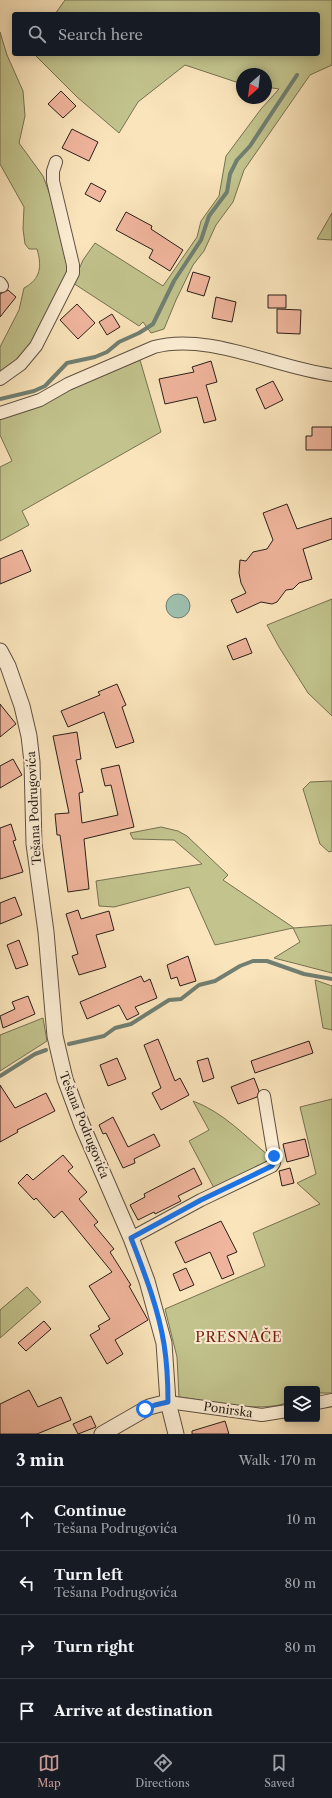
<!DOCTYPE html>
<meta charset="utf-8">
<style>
body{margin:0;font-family:"Libre Caslon Text",serif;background:#242831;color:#f1f3f6}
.controls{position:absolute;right:12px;bottom:12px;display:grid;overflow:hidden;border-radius:4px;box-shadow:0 2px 10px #0003}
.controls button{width:36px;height:36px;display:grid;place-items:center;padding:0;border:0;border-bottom:1px solid #363941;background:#171b24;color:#f1f3f6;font:20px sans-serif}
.compass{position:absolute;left:236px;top:68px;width:36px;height:36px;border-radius:50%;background:#171b24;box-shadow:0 2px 10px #0003;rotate:208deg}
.stop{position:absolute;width:12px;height:12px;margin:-9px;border:3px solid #1a73e8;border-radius:50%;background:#fff}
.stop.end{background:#1a73e8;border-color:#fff;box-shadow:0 1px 4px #0008}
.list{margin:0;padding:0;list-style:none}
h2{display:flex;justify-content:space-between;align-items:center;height:52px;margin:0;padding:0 16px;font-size:17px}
h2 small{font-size:13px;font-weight:400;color:#9ea1a6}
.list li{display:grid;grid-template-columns:26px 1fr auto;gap:12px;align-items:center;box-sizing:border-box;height:64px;padding:0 16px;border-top:1px solid #363941}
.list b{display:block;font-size:15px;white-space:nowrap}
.list p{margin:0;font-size:13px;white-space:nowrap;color:#9ea1a6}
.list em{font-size:13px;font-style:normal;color:#9ea1a6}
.icon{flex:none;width:22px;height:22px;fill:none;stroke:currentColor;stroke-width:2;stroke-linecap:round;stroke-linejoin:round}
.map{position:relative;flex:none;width:332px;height:1434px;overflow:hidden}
.search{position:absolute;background:#171b24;box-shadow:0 2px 10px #0003;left:12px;right:12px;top:12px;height:44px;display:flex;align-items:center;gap:10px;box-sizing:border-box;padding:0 14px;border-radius:4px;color:#9ea1a6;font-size:15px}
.sheet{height:308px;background:#171b24}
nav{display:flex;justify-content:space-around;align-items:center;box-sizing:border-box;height:56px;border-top:1px solid #363941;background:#171b24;font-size:11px;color:#9ea1a6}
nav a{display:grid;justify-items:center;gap:2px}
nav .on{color:#c59692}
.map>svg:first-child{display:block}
.green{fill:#c2c38d;stroke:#767152}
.water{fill:#9ebfae;stroke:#707f72}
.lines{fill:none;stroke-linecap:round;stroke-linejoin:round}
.stream{stroke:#707f72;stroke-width:4}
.building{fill:#f0b59d;stroke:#2a1f18}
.minor-casing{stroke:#5e5041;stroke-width:14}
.tertiary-casing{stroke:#5e5041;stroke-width:17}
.minor{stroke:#fcedd3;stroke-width:12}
.tertiary{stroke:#fcedd3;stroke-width:15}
.route{stroke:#1a73e8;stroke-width:5}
.labels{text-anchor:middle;stroke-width:4;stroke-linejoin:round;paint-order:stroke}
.street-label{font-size:12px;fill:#2a1f18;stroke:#fcedd3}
.quarter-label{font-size:14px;letter-spacing:1px;fill:#7a1f14;stroke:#fcedd3}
</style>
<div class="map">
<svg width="332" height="1434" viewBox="0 0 332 1434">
<rect width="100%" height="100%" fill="#fae4bb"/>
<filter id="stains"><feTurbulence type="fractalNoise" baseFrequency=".005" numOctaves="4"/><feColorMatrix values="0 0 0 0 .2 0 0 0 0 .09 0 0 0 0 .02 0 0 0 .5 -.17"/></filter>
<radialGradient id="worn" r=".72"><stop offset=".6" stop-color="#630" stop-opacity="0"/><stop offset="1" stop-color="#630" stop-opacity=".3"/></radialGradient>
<path class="green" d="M65,0H332V65L310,75L244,170L233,202L216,225L204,251L193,265L176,300L164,329L151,333L143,322L139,326L73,283L83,260L95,243L163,286L197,237L201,221L219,196L226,156L261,109L279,89L266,87V74H242V84L185,65L138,102L119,133L77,97L34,54H318V14H55Z
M0,32L7,55L23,91L25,116L19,143L43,176L50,195L68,269L67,274L25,355L0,374V347L19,310L24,288C41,279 42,266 37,249H29L25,244L23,229L24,207L0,164Z
M332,213V240L317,239Z
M140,360L161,432L22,511L29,525L0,541V467L12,461L0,435V419L35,407L79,384Z
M332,599V716L308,693L279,647L267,625Z
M332,781V851L329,852L320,844L303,789L310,782Z
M161,827L178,831L187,836L228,875L223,880L294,928L332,925V973L274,958L300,942L293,928L215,945L189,887L114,907L99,906L96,881L202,864L174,840L133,839L130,833Z
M315,980L332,986V1030L323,1028Z
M43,1018L47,1041L0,1071V1035Z
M332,1099V1393H317V1389H287V1403C256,1413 211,1401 179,1397L177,1357L165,1309L265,1266L253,1233L320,1204L297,1183L316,1174L300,1107Z
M193,1101C223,1112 245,1136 269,1156L266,1162L214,1188L189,1141L209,1130Z
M27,1287L41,1302L0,1338V1310Z"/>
<path class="water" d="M166 606a12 12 0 1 1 24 0a12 12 0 1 1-24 0Z"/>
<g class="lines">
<path class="stream" d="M0,399L34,391L45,386L67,363L95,357L107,352L119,342L139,333L153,324L174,281L201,240L209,216L227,192L230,174L237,160L250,146L297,75
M69,1044L104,1036L115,1028L131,1024L169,1000L181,999L199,985L215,981L240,966L253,961H267L304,974L332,979
M0,1076L35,1054L46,1050"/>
</g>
<path class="building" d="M61,91L76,106L63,118L48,104Z
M72,129L98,142L89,161L62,148Z
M91,183L106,191L100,202L85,194Z
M126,212L152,226L151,229L183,250L170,271L149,258L153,250L116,230Z
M193,272L210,277L204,296L187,291Z
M8,290L16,297L0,317V294Z
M268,295H286V308H268Z
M216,297L236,302L232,322L212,318Z
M77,304L95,323L78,339L60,320Z
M277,309L301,310L300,334L277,333Z
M112,314L120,327L107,335L99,322Z
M211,361L217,382L206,385L216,420L204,423L197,397L165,404L159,379L194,372L192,367Z
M273,381L283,400L265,409L256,389Z
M312,427H332V450H306V436H312Z
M287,504L297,529L332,518V539L303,549L312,579L299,583L293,589L286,590L277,602L272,604L261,602L237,613L231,600L246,593L241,583L239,573L240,560L246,561L253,552L267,549L273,540L263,513Z
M22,550L31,571L0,584V559Z
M246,638L252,653L233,660L227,646Z
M117,684L126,705L122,707L134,742L116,748L104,712L68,727L61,711L100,695L98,692Z
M0,704L16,724L0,737Z
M77,732L81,759L76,760L83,792L79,793L82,823L118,815L111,785L105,786L101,769L119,765L134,827L84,839L89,889L68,892L60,835H57L55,814L69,813L53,736Z
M13,759L22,775L0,788V766Z
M11,824L16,840L13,841L23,872L0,879V828Z
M15,897L22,915L0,924V903Z
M78,910L81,919L109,911L114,930L96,935L106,967L79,975L72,956L78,954L66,914Z
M19,940L28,965L16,969L7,945Z
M188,956L196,981L180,986L177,977L171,979L167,965Z
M141,976L144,982L150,979L157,998L135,1007L139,1014L127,1020L119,1005L87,1019L80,1002Z
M28,996L35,1014L3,1028L0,1016L15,1009L12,1002Z
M158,1039L175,1081L180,1078L189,1095L161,1110L152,1093L161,1088L144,1045Z
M309,1041L313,1053L255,1073L251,1061Z
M117,1058L126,1079L108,1086L100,1065Z
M208,1058L214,1078L203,1082L197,1061Z
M254,1078L259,1091L257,1097L238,1104L231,1087Z
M0,1085L15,1108L46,1093L55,1111L17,1130L18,1132L0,1142Z
M113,1117L128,1147L154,1134L160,1146L134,1159L135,1163L123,1168L106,1133L103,1134L99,1125Z
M305,1139L309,1156L287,1162L283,1144Z
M63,1155L73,1167L68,1171L87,1192L79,1199L98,1222L94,1225L114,1249L110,1252L131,1285L129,1286L148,1320L115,1340L123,1354L107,1364L90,1335L100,1329L98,1326L110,1319L89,1286L112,1272L62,1211L54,1218L36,1198L34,1200L18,1183L27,1174L33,1180Z
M194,1168L202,1184L178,1196L181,1201L155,1214L154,1212L138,1220L130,1205L145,1197L144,1194Z
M290,1168L294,1183L282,1186L279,1171Z
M221,1221L237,1252L227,1256L234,1274L222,1279L210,1252L185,1263L175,1242Z
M186,1268L194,1285L180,1291L173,1274Z
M44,1321L51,1329L26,1351L18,1343Z
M29,1390L38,1407L61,1397L71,1420L37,1434H0V1404Z
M91,1416L96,1427L78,1434L73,1424Z
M225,1421L229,1434H192V1431Z"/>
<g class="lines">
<g class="minor-casing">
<path id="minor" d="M0,283L2,286
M0,379L21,364L36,346L73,273V265L53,181V171L56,162
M0,413L40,400L68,384L154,347C208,332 276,368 332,375
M131,1238L201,1200L272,1166L274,1163V1156L264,1096
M168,1402L262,1415L287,1411
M317,1403L332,1400"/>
</g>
<g class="tertiary-casing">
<path id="tertiary" d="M0,651L8,666L22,706L29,736L32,762L34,844L46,932L55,1036L65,1079L82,1125L131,1238L147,1281L164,1343L168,1402L176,1434
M102,1434L149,1407L168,1402"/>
</g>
<use href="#minor" class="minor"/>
<use href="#tertiary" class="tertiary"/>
</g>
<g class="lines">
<path class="route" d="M145,1409L155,1405L168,1402C168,1383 167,1363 164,1344C158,1307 144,1272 131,1238L201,1200L272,1166L274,1162V1156"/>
</g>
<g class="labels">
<g class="street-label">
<text transform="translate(34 808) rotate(-93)" y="4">Tešana Podrugovića</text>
<text transform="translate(84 1125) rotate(68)" y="4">Tešana Podrugovića</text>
<text transform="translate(228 1410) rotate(8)" y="4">Ponirska</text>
</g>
<g class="quarter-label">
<text x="239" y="1342">PRESNAČE</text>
</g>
</g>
<rect width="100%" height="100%" filter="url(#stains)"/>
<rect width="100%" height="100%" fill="url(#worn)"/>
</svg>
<div class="controls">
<button><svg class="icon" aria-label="layers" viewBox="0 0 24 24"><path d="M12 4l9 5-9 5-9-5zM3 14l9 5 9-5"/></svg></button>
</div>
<svg class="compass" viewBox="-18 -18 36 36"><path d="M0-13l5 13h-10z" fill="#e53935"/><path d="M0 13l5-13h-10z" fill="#9ea1a6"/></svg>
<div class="stop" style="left:145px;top:1409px"></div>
<div class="stop end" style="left:274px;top:1156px"></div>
<div class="search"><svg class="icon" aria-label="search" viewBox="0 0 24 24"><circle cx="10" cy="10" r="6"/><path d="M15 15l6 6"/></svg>Search here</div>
</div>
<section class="sheet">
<h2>3 min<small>Walk · 170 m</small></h2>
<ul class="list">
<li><svg class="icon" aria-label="ahead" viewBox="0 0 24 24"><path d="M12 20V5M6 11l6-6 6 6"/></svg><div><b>Continue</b><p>Tešana Podrugovića</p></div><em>10 m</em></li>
<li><svg class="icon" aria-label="left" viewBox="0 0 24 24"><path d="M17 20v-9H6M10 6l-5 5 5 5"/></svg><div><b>Turn left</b><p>Tešana Podrugovića</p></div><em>80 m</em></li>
<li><svg class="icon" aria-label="right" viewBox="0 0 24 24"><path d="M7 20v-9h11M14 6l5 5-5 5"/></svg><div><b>Turn right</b></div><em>80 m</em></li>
<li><svg class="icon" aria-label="arrive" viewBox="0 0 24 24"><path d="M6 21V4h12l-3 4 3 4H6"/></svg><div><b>Arrive at destination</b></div></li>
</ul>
</section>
<nav>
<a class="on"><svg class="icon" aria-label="map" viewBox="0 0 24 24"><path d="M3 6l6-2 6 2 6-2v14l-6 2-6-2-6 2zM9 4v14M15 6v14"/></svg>Map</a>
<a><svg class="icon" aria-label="directions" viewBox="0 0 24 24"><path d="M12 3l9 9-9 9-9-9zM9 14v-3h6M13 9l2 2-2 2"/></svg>Directions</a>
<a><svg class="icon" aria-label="saved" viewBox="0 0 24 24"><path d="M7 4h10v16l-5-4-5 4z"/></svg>Saved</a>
</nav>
